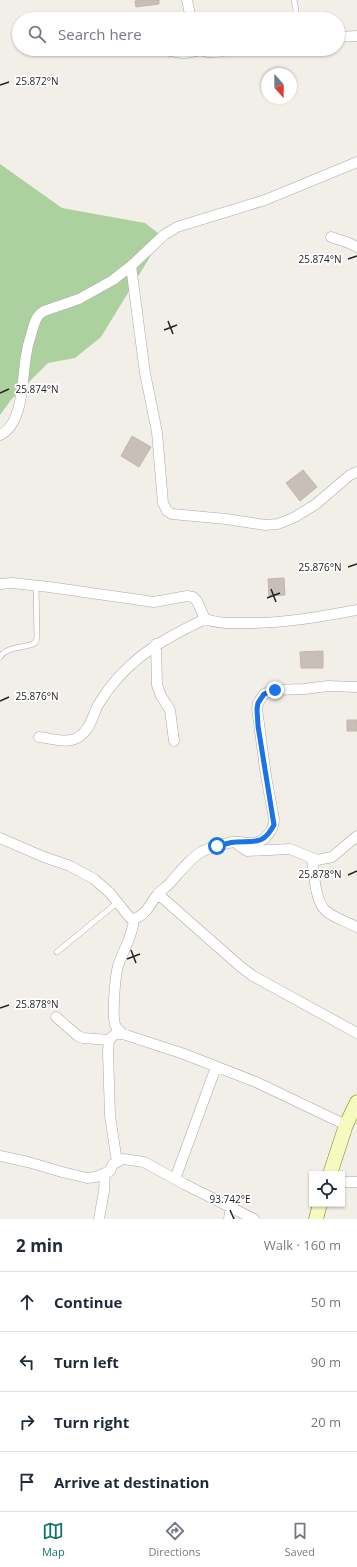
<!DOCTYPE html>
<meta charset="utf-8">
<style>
body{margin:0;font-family:"Open Sans",sans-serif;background:#f6f6f7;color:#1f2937}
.controls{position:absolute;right:12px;bottom:12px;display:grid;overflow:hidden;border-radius:0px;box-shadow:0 1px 3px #0004}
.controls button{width:36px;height:36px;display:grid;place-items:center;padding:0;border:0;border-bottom:1px solid #e0e1e3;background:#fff;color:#1f2937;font:20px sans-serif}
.compass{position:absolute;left:261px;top:68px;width:36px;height:36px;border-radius:50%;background:#fff;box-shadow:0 1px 3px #0004;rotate:159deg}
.stop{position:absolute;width:12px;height:12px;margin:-9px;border:3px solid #1a73e8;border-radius:50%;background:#fff}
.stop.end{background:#1a73e8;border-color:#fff;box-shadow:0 1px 4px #0008}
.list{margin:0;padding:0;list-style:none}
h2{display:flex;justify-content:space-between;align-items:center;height:52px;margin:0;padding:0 16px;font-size:17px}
h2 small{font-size:13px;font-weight:400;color:#747a83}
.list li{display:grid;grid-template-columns:26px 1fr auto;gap:12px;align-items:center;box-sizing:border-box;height:60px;padding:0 16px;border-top:1px solid #e0e1e3}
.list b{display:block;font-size:15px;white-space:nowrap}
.list em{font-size:13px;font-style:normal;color:#747a83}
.icon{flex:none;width:22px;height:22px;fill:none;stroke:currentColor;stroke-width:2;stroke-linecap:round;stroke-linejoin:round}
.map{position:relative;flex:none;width:357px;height:1219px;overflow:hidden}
.search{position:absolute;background:#fff;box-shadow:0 1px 3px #0004;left:12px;right:12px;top:12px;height:44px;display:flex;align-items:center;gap:10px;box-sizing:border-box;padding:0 14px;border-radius:22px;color:#747a83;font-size:15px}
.sheet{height:292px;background:#fff}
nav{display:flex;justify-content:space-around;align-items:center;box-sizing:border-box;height:56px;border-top:1px solid #e0e1e3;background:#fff;font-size:11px;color:#747a83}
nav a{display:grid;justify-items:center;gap:2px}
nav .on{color:#0f766e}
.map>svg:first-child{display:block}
.forest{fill:#add19e}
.building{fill:#c7bfb8;stroke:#c4b6ab}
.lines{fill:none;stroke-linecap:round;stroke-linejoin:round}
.lane-casing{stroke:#a9a9a9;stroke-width:6}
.street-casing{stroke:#a9a9a9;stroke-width:11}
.secondary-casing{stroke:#707d05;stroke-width:15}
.lane{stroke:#fff;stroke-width:5}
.street{stroke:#fff;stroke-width:10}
.secondary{stroke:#f7fabf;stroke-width:14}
.route{stroke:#1a73e8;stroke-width:5}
.ticks{fill:none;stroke:#222;stroke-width:1.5}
.ticks-label{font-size:10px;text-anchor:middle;fill:#222;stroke:#fff;stroke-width:3.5;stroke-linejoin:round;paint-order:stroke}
</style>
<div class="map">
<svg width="357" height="1219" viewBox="0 0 357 1219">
<rect width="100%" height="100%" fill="#f2efe9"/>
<path class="forest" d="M0,164L62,208L145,223L158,233L156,247L101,337L75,358L48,363L11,400L0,415Z"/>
<path class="building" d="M141,0H159V4L136,7L135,1Z
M132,436L151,447L139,467L121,456Z
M303,470L317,487L300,501L286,483Z
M284,578L285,595L269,596L268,579Z
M323,651V668H301L300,652Z
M347,720H357V731H347Z"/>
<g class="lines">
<g class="lane-casing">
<path id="lane" d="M294,0L296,10L295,19
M145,49L184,56L204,52
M0,657C8,645 24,649 35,643L37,638L36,585
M57,952L118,902"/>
</g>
<g class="street-casing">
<path id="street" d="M187,0L191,19
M338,37L357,36
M200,49C209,56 225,50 236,49
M331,237L349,243L357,247
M131,266L145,373L157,432L163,503L167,511L172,514L226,519L265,525L278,524L295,517L316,504L350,475L357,472
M0,435C24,424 22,378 26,356C27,348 29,341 31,335C34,325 35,316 44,311L79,299L113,280L131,266L164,235L177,227L265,200L357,162
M0,584L12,583L49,587L154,602L187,596L193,597L197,601L205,619C219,624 233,623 248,623C285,623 320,617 357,610
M156,644L157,685L161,696L170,710L174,741
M39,737C50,738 67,744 77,738C90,731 92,717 98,705C101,700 105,695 108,690C135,654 166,638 205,619
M0,838L44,857L70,866L94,879L110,893L130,918L134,919C146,915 150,904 157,895C160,890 166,888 170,883C180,872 190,858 203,851C212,847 223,844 233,842C239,841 245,843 251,843C264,843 274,831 274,819L266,776L257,709L258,703L264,694L275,690L304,689L328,686L357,687
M234,842L247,851L290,849L317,860L332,857L357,836
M312,859C314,873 315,902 326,911C334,918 347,922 357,927
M158,894L241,967L253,976L357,1033
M134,919C133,936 123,950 118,966C115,977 112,1015 115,1025C117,1029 120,1031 123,1034L184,1054L256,1082L346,1125
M56,1017L78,1036L83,1038L109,1040
M0,1156L28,1162L62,1172L87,1178L96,1177L105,1173L110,1171L113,1164L123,1159L144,1162L184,1184L254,1219
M117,1162L110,1116L108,1052L109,1040L115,1034H123
M175,1179L216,1067
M342,1182H357
M99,1219L104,1191L105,1173
M229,1219L231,1207"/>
</g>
<g class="secondary-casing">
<path id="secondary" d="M330,1174L346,1125L357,1102
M316,1219L320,1204"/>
</g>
<use href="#lane" class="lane"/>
<use href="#street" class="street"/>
<use href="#secondary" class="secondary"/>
</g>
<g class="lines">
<path class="route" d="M217,846C223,845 230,842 236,842C256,841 263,845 274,825L258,726L257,709L258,703L264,694L275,690"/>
</g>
<path class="ticks" d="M0,85L9,82M348,259L357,256M168,321L173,334M164,330L177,325M0,393L9,389M348,567L357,564M271,589L276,602M267,598L280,593M0,701L9,697M348,875L357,871M131,950L136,963M127,959L140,954M0,1008L9,1005M230,1210L234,1219"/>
<g class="ticks-label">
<text x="37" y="85">25.872°N</text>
<text x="320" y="263">25.874°N</text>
<text x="37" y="393">25.874°N</text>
<text x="320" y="571">25.876°N</text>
<text x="37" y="700">25.876°N</text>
<text x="320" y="878">25.878°N</text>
<text x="37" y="1008">25.878°N</text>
<text x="230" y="1203">93.742°E</text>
</g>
</svg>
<div class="controls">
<button><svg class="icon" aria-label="locate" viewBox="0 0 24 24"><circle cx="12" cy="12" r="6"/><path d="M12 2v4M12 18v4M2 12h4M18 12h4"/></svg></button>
</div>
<svg class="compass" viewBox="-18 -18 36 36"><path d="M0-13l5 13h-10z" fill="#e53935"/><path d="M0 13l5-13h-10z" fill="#747a83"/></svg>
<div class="stop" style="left:217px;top:846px"></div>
<div class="stop end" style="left:275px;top:690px"></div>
<div class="search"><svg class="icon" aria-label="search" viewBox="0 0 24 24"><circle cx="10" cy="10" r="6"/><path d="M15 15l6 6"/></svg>Search here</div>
</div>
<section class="sheet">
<h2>2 min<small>Walk · 160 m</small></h2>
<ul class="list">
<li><svg class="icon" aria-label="ahead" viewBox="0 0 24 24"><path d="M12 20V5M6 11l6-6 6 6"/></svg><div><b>Continue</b></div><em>50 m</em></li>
<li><svg class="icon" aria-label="left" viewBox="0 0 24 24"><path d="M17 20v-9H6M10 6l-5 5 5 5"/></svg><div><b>Turn left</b></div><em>90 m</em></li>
<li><svg class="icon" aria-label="right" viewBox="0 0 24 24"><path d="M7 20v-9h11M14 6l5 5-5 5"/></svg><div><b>Turn right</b></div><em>20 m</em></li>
<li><svg class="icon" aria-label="arrive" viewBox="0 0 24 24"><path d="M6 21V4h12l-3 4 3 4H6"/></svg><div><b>Arrive at destination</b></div></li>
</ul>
</section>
<nav>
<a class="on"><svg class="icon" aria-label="map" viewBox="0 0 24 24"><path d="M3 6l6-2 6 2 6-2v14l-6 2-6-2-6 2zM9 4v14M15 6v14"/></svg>Map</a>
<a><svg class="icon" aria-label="directions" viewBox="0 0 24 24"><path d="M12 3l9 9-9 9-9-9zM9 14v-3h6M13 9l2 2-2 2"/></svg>Directions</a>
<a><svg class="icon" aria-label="saved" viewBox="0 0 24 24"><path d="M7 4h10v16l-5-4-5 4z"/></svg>Saved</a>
</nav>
